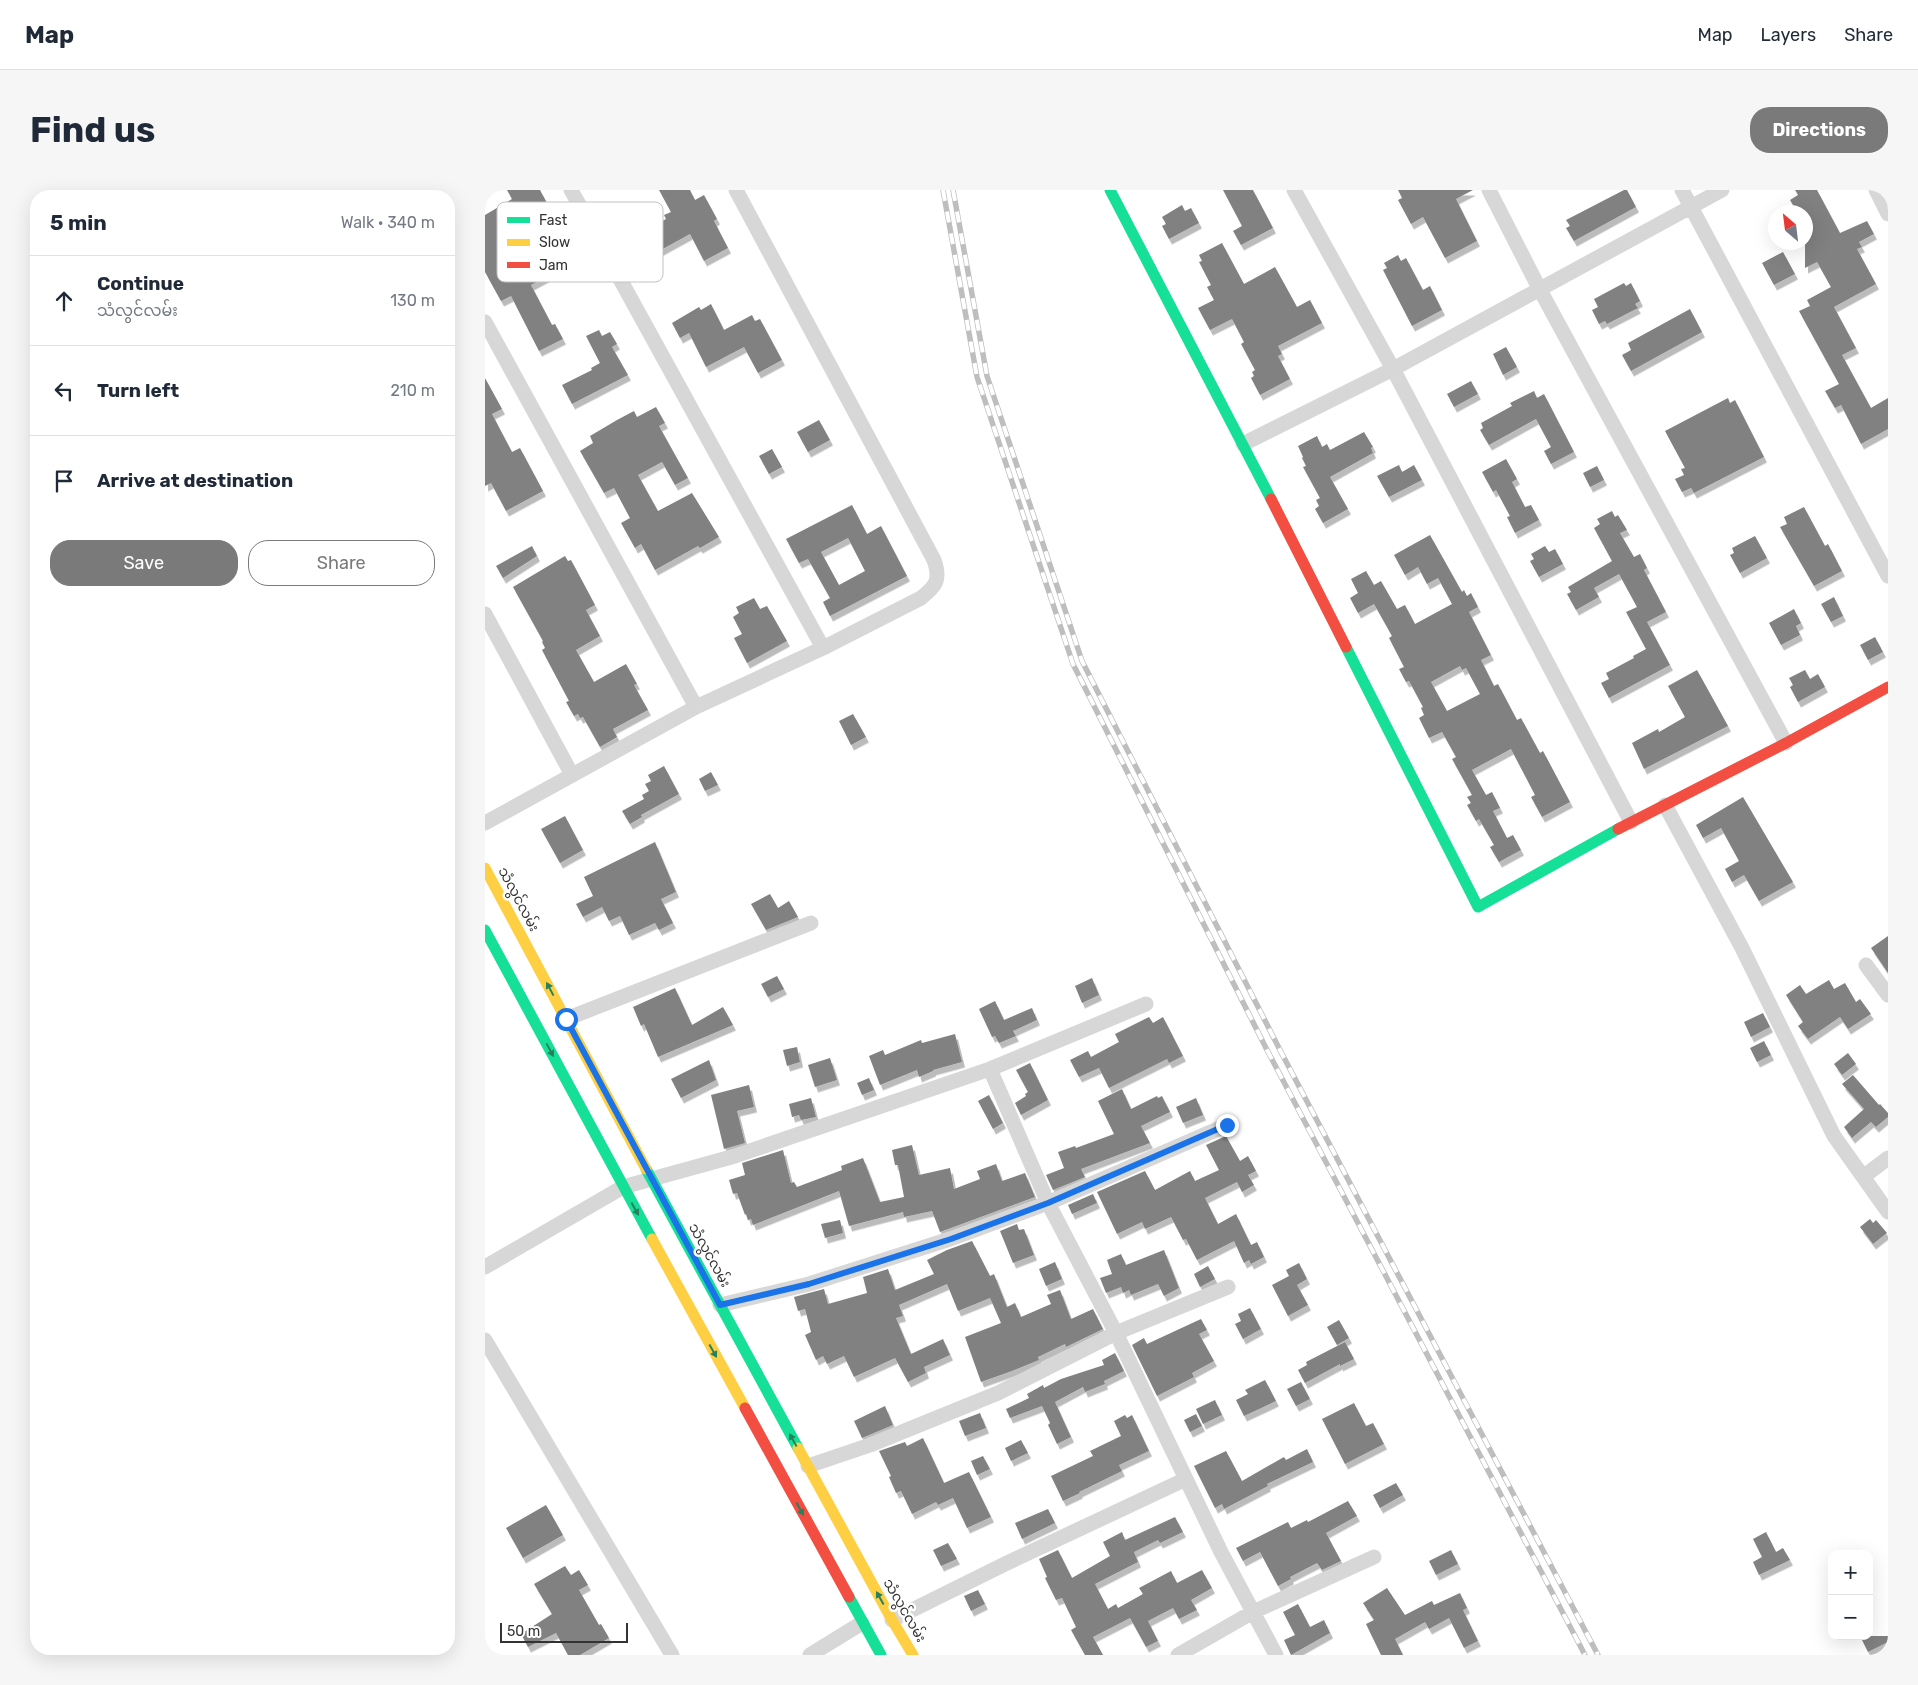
<!DOCTYPE html>
<meta charset="utf-8">
<style>
body{margin:0;font-family:Rubik,"Noto Sans Myanmar",sans-serif;background:#f6f6f7;color:#1f2937}
.controls{position:absolute;right:15px;bottom:15px;display:grid;overflow:hidden;border-radius:10px;box-shadow:0 5px 20px #0002}
.controls button{width:45px;height:45px;display:grid;place-items:center;padding:0;border:0;border-bottom:1px solid #e0e1e3;background:#fff;color:#1f2937;font:25px sans-serif}
.compass{position:absolute;left:1283px;top:15px;width:45px;height:45px;border-radius:50%;background:#fff;box-shadow:0 5px 20px #0002;rotate:332deg}
.scale{position:absolute;left:15px;bottom:12px;width:128px;box-sizing:border-box;padding-left:5px;border:2px solid #333;border-top:0;font-size:14px;line-height:18px;white-space:nowrap;color:#333;-webkit-text-stroke:4px #fff;paint-order:stroke}
.stop{position:absolute;width:15px;height:15px;margin:-11px;border:4px solid #1a73e8;border-radius:50%;background:#fff}
.stop.end{background:#1a73e8;border-color:#fff;box-shadow:0 1px 5px #0008}
.list{margin:0;padding:0;list-style:none}
h2{display:flex;justify-content:space-between;align-items:center;height:65px;margin:0;padding:0 20px;font-size:21px}
h2 small{font-size:16px;font-weight:400;color:#747a83}
.list li{display:grid;grid-template-columns:32px 1fr auto;gap:15px;align-items:center;box-sizing:border-box;height:90px;padding:0 20px;border-top:1px solid #e0e1e3}
.list b{display:block;font-size:19px;white-space:nowrap}
.list p{margin:0;font-size:16px;white-space:nowrap;color:#747a83}
.list em{font-size:16px;font-style:normal;color:#747a83}
.actions{display:flex;gap:10px;padding:15px 20px}
.actions a{flex:1;padding:11px 0;border:1px solid #7a7a7a;border-radius:20px;text-align:center;font-size:18px;color:#7a7a7a}
.actions .main{background:#7a7a7a;color:#fff}
.icon{flex:none;width:28px;height:28px;fill:none;stroke:currentColor;stroke-width:2;stroke-linecap:round;stroke-linejoin:round}
.map{position:relative;flex:none;width:1403px;height:1465px;overflow:hidden;border-radius:20px}
header{display:flex;align-items:center;gap:30px;box-sizing:border-box;height:70px;padding:0 25px;background:#fff;border-bottom:1px solid #e0e1e3}
header strong{font-size:24px}
nav{display:flex;gap:28px;margin-inline-start:auto;font-size:18px}
.intro{display:flex;align-items:center;justify-content:space-between;box-sizing:border-box;height:120px;padding:0 30px}
h1{margin:0;font-size:35px}
.button{padding:12px 22px;border-radius:20px;background:#7a7a7a;color:#fff;font-size:18px;font-weight:700}
main{display:flex;gap:30px;padding:0 30px}
aside{flex:1;background:#fff;border-radius:20px;box-shadow:0 5px 20px #0002}
.map>svg:first-child{display:block}
.building{fill:#818181;fill-rule:evenodd;filter:url(#shadow)}
.lines{fill:none;stroke-linecap:round;stroke-linejoin:round}
.street{stroke:#d7d7d7;stroke-width:15}
.fast{stroke:#16e098;stroke-width:11}
.slow{stroke:#ffcf43;stroke-width:11}
.jam{stroke:#f24e42;stroke-width:11}
.rail-casing{stroke:#bebebe;stroke-width:5.5}
.rail{stroke:#fff;stroke-width:4;stroke-dasharray:11;stroke-linecap:butt}
.oneway{fill:#268160}
.route{stroke:#1a73e8;stroke-width:6}
.labels{text-anchor:middle;stroke-width:5;stroke-linejoin:round;paint-order:stroke}
.street-label{font-size:14px;fill:#333;stroke:#fff}
.key{fill:#fff;stroke:#c2c2c2;stroke-width:1}
.key-label{font-size:14px;fill:#333}
</style>
<header>
<strong>Map</strong>
<nav><a>Map</a><a>Layers</a><a>Share</a></nav>
</header>
<div class="intro"><h1>Find us</h1><a class="button">Directions</a></div>
<main>
<aside>
<h2>5 min<small>Walk · 340 m</small></h2>
<ul class="list">
<li><svg class="icon" aria-label="ahead" viewBox="0 0 24 24"><path d="M12 20V5M6 11l6-6 6 6"/></svg><div><b>Continue</b><p>သံလွင်လမ်း</p></div><em>130 m</em></li>
<li><svg class="icon" aria-label="left" viewBox="0 0 24 24"><path d="M17 20v-9H6M10 6l-5 5 5 5"/></svg><div><b>Turn left</b></div><em>210 m</em></li>
<li><svg class="icon" aria-label="arrive" viewBox="0 0 24 24"><path d="M6 21V4h12l-3 4 3 4H6"/></svg><div><b>Arrive at destination</b></div></li>
</ul>
<div class="actions"><a class="main">Save</a><a>Share</a></div>
</aside>
<div class="map">
<svg width="1403" height="1465" viewBox="0 0 1403 1465">
<defs>
<filter id="shadow"><feDropShadow dx="3" dy="5.5" stdDeviation="0" flood-color="#0004"/></filter>
</defs>
<rect width="100%" height="100%" fill="#fff"/>
<path class="building" d="M22,0H55L63,15L59,16L87,73L46,95L67,135L70,134L78,149L54,161L26,106L16,111L0,82V25L27,9Z
M174,0H205L210,10L219,5L232,29L229,31L243,58L219,71L205,44L165,66L154,44L181,29L179,25L186,22Z
M738,0H768L788,38L756,55L748,41L757,36Z
M913,0H988L971,9L992,51L960,68L938,27L926,34L913,10L917,8Z
M1139,0H1142L1151,17L1089,51L1081,38L1085,36L1081,30Z
M1310,0H1332L1355,43L1382,31L1389,44L1374,52L1377,57L1372,59L1391,94L1349,117L1371,158L1357,165L1386,218L1403,208V239L1376,254L1356,215L1350,218L1340,201L1354,194L1314,121L1325,116L1322,110L1346,97L1332,72L1320,78V22H1312L1305,10L1313,5Z
M697,15L700,21L706,18L714,33L684,49L677,36L681,34L677,27Z
M737,53L759,94L790,77L812,117L825,110L837,133L793,156L797,164L793,166L805,189L775,205L766,188L769,186L767,182L770,180L756,154L759,152L747,129L725,140L713,118L729,110L722,97L726,95L714,72L717,71L714,65Z
M1298,62L1310,84L1289,95L1277,73Z
M913,65L916,71L921,68L938,100L945,96L957,120L927,136L898,80L902,78L899,73Z
M1139,93L1141,96L1146,93L1155,111L1150,114L1153,118L1122,134L1120,131L1114,134L1107,120L1113,117L1109,109Z
M226,114L239,140L267,125L270,131L275,129L297,170L273,183L259,157L221,177L204,143L195,148L187,133L214,117L216,120Z
M1205,119L1217,142L1146,181L1137,165L1146,160L1143,153Z
M114,140L117,146L125,142L132,154L127,157L143,185L87,214L77,195L107,180L106,178L115,173L101,146Z
M1021,157L1032,177L1018,185L1008,164Z
M0,188L17,219L7,224L27,262L35,258L58,301L21,321L6,293L0,296Z
M986,191L993,204L969,217L962,204Z
M1049,201L1052,208L1059,204L1089,262L1066,274L1059,261L1066,257L1051,229L1004,255L995,240L998,238L996,233L1027,216L1025,213Z
M1243,208L1245,213L1250,210L1279,267L1209,303L1206,298L1197,302L1190,289L1199,285L1196,279L1200,278L1180,241Z
M171,217L180,233L174,236L203,288L190,295L177,272L153,285L173,321L207,303L234,347L215,358L213,356L170,380L156,354L150,358L136,333L145,328L129,298L119,303L95,261L108,253L105,246L132,230L149,221L152,227Z
M334,230L345,250L323,262L312,242Z
M879,242L888,257L886,258L888,263L845,287L863,319L838,333L830,319L834,316L831,310L835,308L818,277L821,276L817,268L818,267L813,256L832,246L837,257L842,254L845,260Z
M287,259L297,277L284,284L274,266Z
M1021,269L1032,289L1027,292L1040,317L1046,315L1054,330L1030,343L1022,327L1025,326L1011,300L1008,302L997,282Z
M914,275L917,282L929,275L937,290L904,307L892,286Z
M1112,276L1119,290L1105,297L1098,283Z
M367,315L382,344L396,336L422,386L345,426L338,412L345,408L323,369L314,373L301,349ZM363,348L380,381L354,395L336,362Z
M1319,317L1340,356L1343,354L1357,381L1329,396L1295,337L1302,334L1299,327Z
M1127,321L1130,327L1133,325L1142,340L1135,343L1149,367L1155,364L1162,378L1159,380L1181,422L1162,432L1185,475L1124,508L1116,493L1124,489L1121,483L1149,468L1148,466L1161,459L1141,422L1152,417L1134,384L1109,398L1114,407L1091,420L1082,404L1086,402L1083,397L1127,371L1109,338L1115,334L1112,329Z
M945,345L977,402L979,400L982,406L986,403L993,417L984,422L1006,465L996,470L1009,496L1013,494L1032,530L1036,528L1055,563L1058,561L1085,612L1057,627L1046,607L1050,605L1026,559L987,580L1001,605L1007,602L1015,618L1008,621L1022,648L1028,645L1036,660L1014,672L1005,657L1009,655L994,629L991,631L982,615L986,613L982,607L987,605L967,569L971,567L957,542L944,548L934,528L939,525L936,518L938,517L924,491L921,492L914,479L919,477L904,448L907,446L893,421L889,414L873,423L865,408L873,403L866,389L881,381L889,395L896,391L912,419L920,415L930,434L967,414L953,388L942,394L933,377L920,385L909,365ZM975,476L977,480L981,478L995,504L962,521L946,492Z
M1270,346L1282,368L1255,383L1245,365L1249,363L1247,358Z
M47,356L52,366L18,388L11,376Z
M1060,356L1064,362L1070,359L1078,374L1054,387L1045,371L1049,369L1046,364Z
M80,366L83,371L86,370L110,415L101,420L115,446L91,460L109,492L141,474L152,494L149,495L163,520L128,539L132,547L115,557L98,527L95,528L93,524L89,526L81,512L84,511L57,460L60,458L57,452L58,451L28,397Z
M1349,407L1358,426L1346,432L1336,414Z
M269,408L275,419L282,416L302,451L262,473L249,448L257,444L248,427L254,423L251,417Z
M1309,419L1316,433L1311,436L1315,445L1296,455L1284,433Z
M1390,447L1398,462L1383,470L1375,455Z
M1212,480L1243,536L1159,579L1147,553L1173,539L1174,542L1200,527L1183,496Z
M1320,480L1325,489L1333,484L1340,497L1313,512L1305,497L1308,495L1304,488Z
M368,524L381,547L366,555L354,531Z
M179,576L194,604L156,625L157,627L145,634L137,621L159,609L157,605L164,601L160,594L166,591L163,585Z
M226,582L233,595L220,601L214,589Z
M1258,607L1308,692L1274,711L1259,685L1247,692L1240,679L1254,671L1236,638L1218,648L1211,635Z
M80,626L98,660L75,673L56,639Z
M170,652L191,702L176,709L188,733L174,740L170,733L144,745L135,726L124,731L117,717L98,727L91,714L108,706L99,687Z
M285,704L293,718L304,711L313,727L281,740L266,714Z
M1403,746V783L1386,758Z
M292,786L299,799L283,807L276,794Z
M607,788L614,805L597,813L590,796Z
M1344,790L1349,799L1360,793L1371,812L1375,809L1386,824L1363,839L1355,827L1323,849L1313,836L1318,832L1301,805L1315,795L1321,804Z
M190,798L207,835L238,817L248,835L173,867L159,834L156,836L148,817Z
M510,811L519,830L547,818L552,830L528,841L531,846L514,853L510,846L507,847L494,819Z
M1278,823L1285,837L1266,847L1259,832Z
M664,827L668,833L678,827L698,866L684,873L682,869L624,898L614,878L594,887L585,870L603,861L606,867L634,852L630,844Z
M470,844L477,872L448,880V881L434,887L432,880L395,895L384,866L398,860L400,865L436,850L437,853Z
M1279,851L1286,865L1272,872L1265,858Z
M312,857L315,872L302,876L298,860Z
M1363,863L1371,874L1357,885L1349,874Z
M345,868L352,890L330,897L323,875Z
M224,870L231,890L196,908L186,889Z
M545,873L563,910L536,925L530,913L541,906L540,904L543,902L531,880Z
M1368,885L1394,915L1395,914L1403,923V927L1391,937L1386,932L1367,948L1359,937L1379,919L1357,894Z
M384,888L389,900L377,905L372,893Z
M264,895L269,917L252,921L260,953L239,959L226,905Z
M637,899L646,919L672,906L673,908L677,906L685,922L656,936L665,953L596,979L600,987L568,1000L561,985L579,978L573,962L590,956L591,958L629,944L613,911Z
M504,905L518,933L508,939L493,911Z
M326,908L331,927L316,930L314,925L307,927L304,914Z
M711,908L718,925L698,933L691,917Z
M741,946L755,971L763,966L771,981L763,985L769,995L757,1002L752,992L720,1008L733,1034L751,1024L766,1055L772,1052L779,1067L766,1074L764,1070L759,1073L749,1051L712,1070L701,1049L698,1050L686,1027L660,1039L657,1032L632,1044L612,1002L660,981L670,1000L705,981L710,991L734,980L721,955Z
M427,955L434,985L465,978L469,999L495,989L492,981L511,974L517,991L540,983L550,1007L455,1042L447,1021L419,1027L418,1022L364,1036L354,1001L268,1035L266,1029L263,1030L261,1024L260,1025L252,1003L248,1004L244,990L260,985L257,973L298,960L306,993L309,992L312,997L357,980L356,976L378,968L395,1012L419,1007L413,975H410L407,960Z
M608,1004L612,1013L587,1024L583,1015Z
M1385,1029L1388,1033L1391,1030L1402,1043L1388,1054L1375,1037Z
M355,1030L358,1043L340,1048L336,1034Z
M532,1034L534,1040L539,1039L549,1065L528,1073L515,1041Z
M487,1051L505,1086L509,1084L522,1117L530,1113L536,1127L566,1114L562,1105L575,1100L586,1129L608,1119L618,1139L581,1157L580,1154L553,1167L554,1170L527,1181L496,1192L480,1147L516,1133L505,1108L473,1121L462,1094L414,1115L418,1126L411,1128L426,1164L458,1149L465,1165L439,1177L441,1183L423,1192L410,1168L369,1187L359,1166L342,1174L338,1166L331,1170L320,1145L326,1142L320,1119L313,1121L309,1107L339,1099L343,1114L382,1103L378,1087L403,1079L410,1100L449,1084L442,1070L462,1060Z
M679,1060L694,1098L679,1106L673,1094L646,1105L644,1100L638,1103L636,1097L621,1103L615,1088L627,1084L622,1070L636,1064L641,1075Z
M570,1072L577,1089L561,1096L554,1079Z
M814,1073L822,1089L812,1095L823,1115L803,1126L787,1095L804,1086L801,1080Z
M723,1076L730,1089L715,1097L709,1084Z
M765,1118L776,1139L758,1149L750,1134L756,1131L753,1124Z
M716,1129L722,1140L714,1144L729,1171L707,1183L709,1187L672,1206L647,1155L659,1148L662,1154Z
M854,1130L864,1148L852,1155L842,1137Z
M860,1152L869,1169L855,1176V1174L820,1193L813,1180L822,1175L821,1172Z
M630,1163L639,1181L619,1191L620,1194L600,1202L598,1197L570,1212L586,1247L572,1254L563,1235L565,1233L557,1216L525,1228L521,1219L544,1208L542,1204L558,1195L559,1198L576,1189L619,1175L617,1170Z
M780,1190L791,1211L759,1226L751,1210L763,1204L760,1200Z
M816,1192L825,1209L811,1216L802,1199Z
M730,1210L737,1225L718,1234L711,1219Z
M869,1213L881,1236L888,1233L899,1254L860,1274L837,1229Z
M400,1216L408,1235L377,1248L369,1231Z
M495,1223L501,1238L480,1246L474,1231Z
M711,1224L717,1236L705,1242L699,1230Z
M640,1225L642,1228L647,1225L664,1261L634,1275L637,1281L594,1302L595,1303L578,1311L566,1286L608,1266L605,1261L636,1246L629,1231Z
M438,1248L459,1293L484,1282L506,1327L482,1338L468,1308L453,1315L451,1312L427,1324L416,1301L411,1303L404,1287L406,1286L394,1261L420,1252L422,1256Z
M536,1250L543,1263L526,1271L520,1258Z
M822,1259L828,1272L782,1294L783,1296L739,1319L737,1314L730,1318L709,1276L741,1261L757,1291L799,1267L801,1270Z
M498,1266L505,1279L492,1285L486,1271Z
M911,1293L918,1305L895,1318L888,1305Z
M863,1311L872,1326L841,1343L856,1371L837,1380L832,1373L805,1387L806,1389L793,1396L775,1362L758,1371L751,1358L803,1332L806,1338L822,1330L823,1332Z
M61,1315L78,1345L38,1368L21,1338Z
M563,1319L570,1333L537,1349L530,1333Z
M690,1327L698,1342L675,1353L673,1350L649,1362L653,1372L610,1394L623,1419L631,1414L633,1418L658,1404L654,1398L686,1381L692,1393L717,1380L727,1398L706,1410L712,1420L694,1429L688,1418L663,1431L673,1451L661,1457L645,1428L608,1447L618,1465H600L586,1440L591,1437L577,1408L571,1410L560,1388L562,1387L554,1369L573,1360L587,1388L625,1366L618,1352L637,1342L640,1350Z
M1281,1342L1291,1362L1298,1358L1305,1370L1274,1385L1268,1372L1277,1367L1268,1349Z
M463,1353L472,1369L456,1376L448,1360Z
M966,1360L973,1374L951,1385L944,1371Z
M80,1376L86,1385L94,1380L103,1395L94,1400L114,1435L116,1434L124,1448L95,1465H83L71,1443L43,1457L36,1444L67,1424L49,1394Z
M902,1398L920,1425L947,1411L949,1415L975,1403L982,1418L978,1420L993,1451L979,1458L964,1428L944,1439L940,1432L910,1449L918,1465H896L881,1434L889,1430L878,1413Z
M493,1400L500,1414L486,1421L479,1406Z
M813,1414L825,1437L839,1430L845,1443L806,1465L799,1450L810,1445L798,1422Z
M1375,1446H1403V1452L1383,1462Z"/>
<g class="lines">
<path class="street" d="M86,0L338,458
M809,0L908,179L1146,632
M1004,0L1054,98L1301,553
M1197,0L1403,386
M1391,0L1403,24
M0,132L211,517
M758,254L908,179L1237,0
M0,424L87,585
M1180,615L1257,758L1349,946L1403,1022
M0,633L211,517L338,458L436,408C451,396 456,390 449,370L251,0
M1381,775L1403,805
M81,829L326,733
M505,879L563,1013L631,1143L736,1362L791,1465
M1378,987L1403,968
M0,1077L138,997L250,966L505,879L661,814
M235,1115L324,1094L465,1049L563,1013L742,935
M0,1150L187,1465
M323,1276L385,1255L513,1203L631,1143L743,1097
M407,1430L520,1374L701,1289
M325,1465L377,1433
M693,1465L768,1422L889,1367"/>
<path class="fast" d="M625,0L786,309
M861,457L993,717L1133,639
M0,740L167,1049
M161,979L313,1258
M364,1407L396,1465"/>
<path class="slow" d="M0,678L161,979
M167,1049L260,1218
M313,1258L407,1430L428,1465"/>
<path class="jam" d="M786,309L861,457
M1133,639L1301,553L1403,497
M260,1218L364,1407"/>
<g class="rail-casing">
<path id="rail" d="M458,0L492,187L588,474L781,858L1100,1465
M468,0L502,186L597,471L796,862L1113,1465"/>
</g>
<use href="#rail" class="rail"/>
</g>
<defs><path id="oneway-solid" d="M-6-.8H1V-3.2L6.5 0L1 3.2V.8H-6Z" transform="scale(1.25)"/></defs>
<g class="oneway">
<use href="#oneway-solid" transform="translate(65 799) rotate(-118)"/>
<use href="#oneway-solid" transform="translate(65 860) rotate(62)"/>
<use href="#oneway-solid" transform="translate(150 1019) rotate(61)"/>
<use href="#oneway-solid" transform="translate(228 1161) rotate(61)"/>
<use href="#oneway-solid" transform="translate(308 1250) rotate(-119)"/>
<use href="#oneway-solid" transform="translate(315 1319) rotate(61)"/>
<use href="#oneway-solid" transform="translate(395 1408) rotate(-119)"/>
</g>
<g class="lines">
<path class="route" d="M81,829L235,1115L324,1094L466,1049L563,1013L742,935"/>
</g>
<g class="labels">
<g class="street-label">
<text transform="translate(34 709) rotate(62)" y="5">သံလွင်လမ်း</text>
<text transform="translate(225 1065) rotate(61)" y="5">သံလွင်လမ်း</text>
<text transform="translate(420 1420) rotate(60)" y="5">သံလွင်လမ်း</text>
</g>
</g>
<rect x="12" y="12" width="166" height="80" rx="8" class="key"/>
<rect x="22" y="27" width="23" height="6" fill="#16e098"/>
<rect x="22" y="49" width="23" height="7" fill="#ffcf43"/>
<rect x="22" y="72" width="23" height="6" fill="#f24e42"/>
<g class="key-label">
<text x="54" y="35">Fast</text>
<text x="54" y="57">Slow</text>
<text x="54" y="80">Jam</text>
</g>
</svg>
<div class="controls">
<button>+</button>
<button>−</button>
</div>
<svg class="compass" viewBox="-18 -18 36 36"><path d="M0-13l5 13h-10z" fill="#e53935"/><path d="M0 13l5-13h-10z" fill="#747a83"/></svg>
<div class="scale">50 m</div>
<div class="stop" style="left:81px;top:829px"></div>
<div class="stop end" style="left:742px;top:935px"></div>
</div>
</main>
